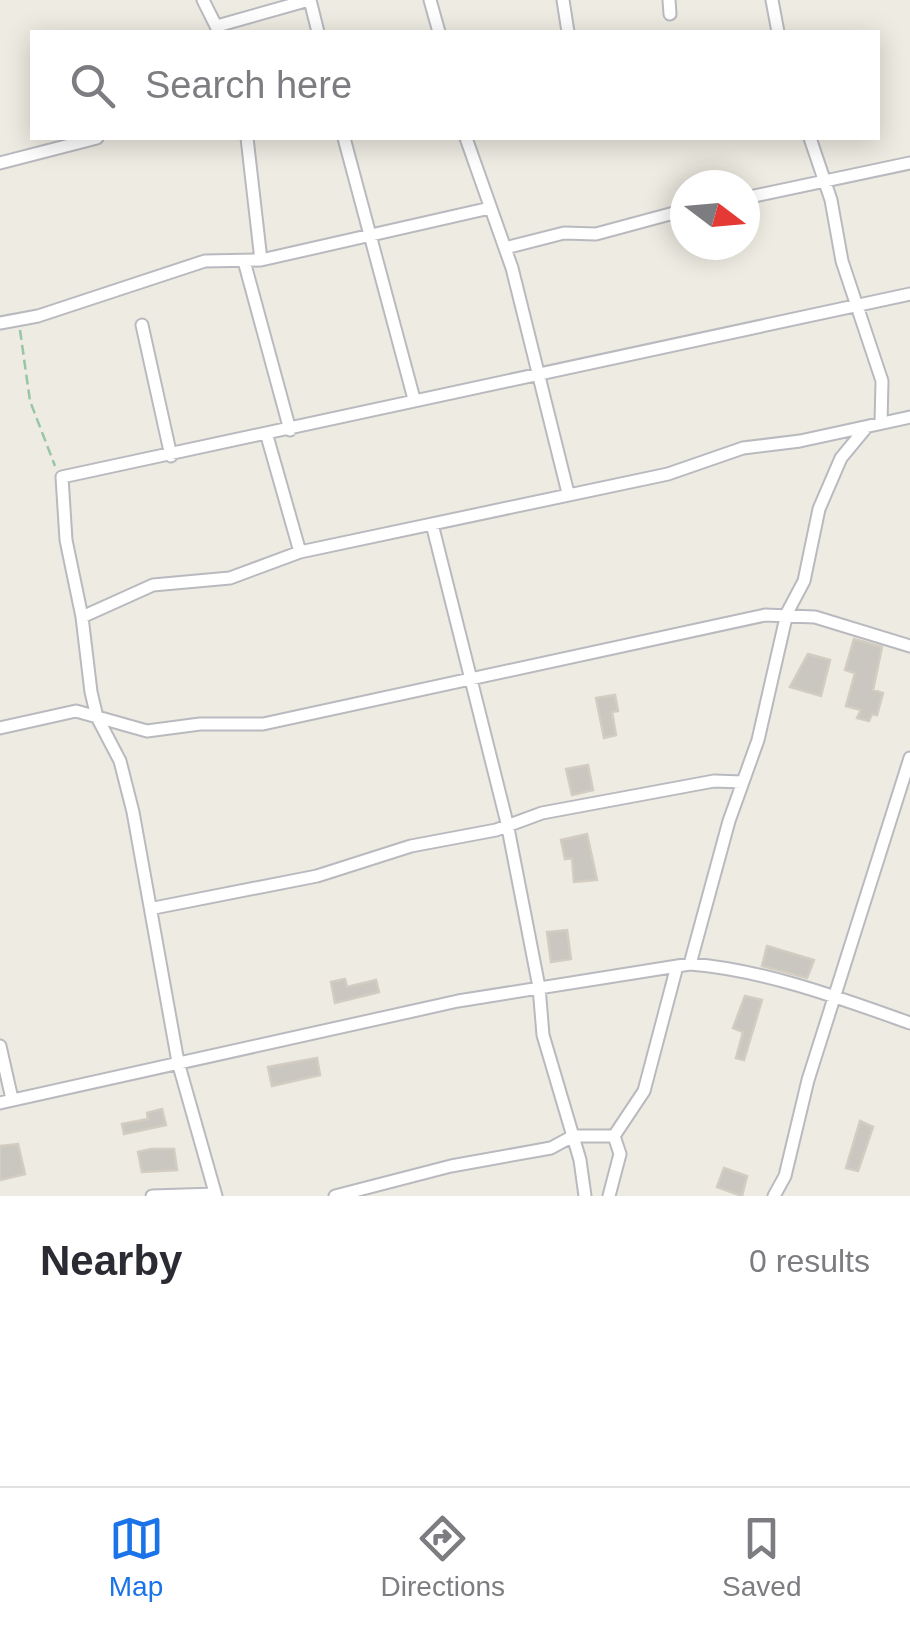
<!DOCTYPE html>
<style>
body{margin:0;font-family:Arial,sans-serif;background:#f7f7f7;color:#2b2b33}
.compass{position:absolute;left:670px;top:170px;width:90px;height:90px;border-radius:50%;background:#fff;box-shadow:0 5px 25px #0003;rotate:106deg}
.list{margin:0;padding:0;list-style:none}
h2{display:flex;justify-content:space-between;align-items:center;height:130px;margin:0;padding:0 40px;font-size:42px}
h2 small{font-size:32px;font-weight:400;color:#7c7c81}
.icon{flex:none;width:55px;height:55px;fill:none;stroke:currentColor;stroke-width:2;stroke-linecap:round;stroke-linejoin:round}
.map{position:relative;flex:none;width:910px;height:1196px;overflow:hidden}
.search{position:absolute;background:#fff;box-shadow:0 5px 25px #0003;left:30px;right:30px;top:30px;height:110px;display:flex;align-items:center;gap:25px;box-sizing:border-box;padding:0 35px;border-radius:0px;color:#7c7c81;font-size:38px}
.sheet{height:290px;background:#fff}
nav{display:flex;justify-content:space-around;align-items:center;box-sizing:border-box;height:140px;border-top:2px solid #e1e1e2;background:#fff;font-size:28px;color:#7c7c81}
nav a{display:grid;justify-items:center;gap:5px}
nav .on{color:#1a73e8}
.map>svg:first-child{display:block}
.building{fill:#cac7c1;stroke:#d2ccc1;stroke-width:2.5}
.lines{fill:none;stroke-linecap:round;stroke-linejoin:round}
.minor-casing{stroke:#b8babf;stroke-width:15}
.path{stroke:#97c6a4;stroke-width:2.5;stroke-dasharray:10 5;stroke-linecap:butt}
.minor{stroke:#fff;stroke-width:11}
</style>
<div class="map">
<svg width="910" height="1196" viewBox="0 0 910 1196">
<rect width="100%" height="100%" fill="#eeebe2"/>
<path class="building" d="M854,639L882,647L873,690L883,693L877,715L872,714L869,721L857,718L861,710L846,706L855,673L845,670Z
M808,654L830,660L821,696L790,687Z
M615,695L618,711L612,712L616,735L604,738L596,698Z
M588,765L593,790L572,795L566,769Z
M587,834L597,880L574,882L572,858L565,859L561,840Z
M567,930L571,959L551,962L547,932Z
M767,946L814,960L807,978L762,966Z
M345,979L347,987L376,980L379,992L335,1003L331,982Z
M745,996L762,1000L744,1060L736,1058L743,1032L733,1028Z
M317,1058L320,1075L272,1086L268,1067Z
M162,1109L166,1125L124,1134L122,1124L148,1119L147,1113Z
M860,1121L873,1127L858,1171L846,1168Z
M18,1144L25,1174L0,1180V1146Z
M151,1149H174L177,1170L142,1172L138,1152Z
M724,1168L747,1176L742,1196L717,1187Z"/>
<g class="lines">
<g class="minor-casing">
<path id="minor" d="M203,0L219,32
M310,0L318,32
M430,0L439,32
M563,0L568,32
M669,0L670,14
M772,0L778,32
M217,26L309,0
M247,138L261,260
M344,138L414,399
M466,138L512,268L568,493
M810,138L831,200L842,261L882,381L881,423
M0,163L97,138
M745,198L910,163
M505,248L564,233L596,234L685,210
M244,261L290,430
M0,323L38,316L205,261L261,260L490,208
M142,325L171,456
M267,436L300,552
M432,524L507,823L539,987L543,1035L580,1160L585,1196
M82,617L153,585L230,578L300,552L668,474L743,448L800,441L910,417
M0,728L76,711L147,731L200,724H263L765,615L815,617L910,646
M154,908L317,876L411,846L496,830L542,813L714,781L743,782
M690,964L729,821L758,740L787,613L804,581L819,509L841,458L865,429
M0,1046L12,1099
M0,1103L458,1001L690,964C765,970 840,998 910,1023
M614,1136L644,1091L677,966
M152,1196L215,1194
M216,1196L178,1062L133,812L120,761L97,717L91,692L82,617L66,540L62,477L910,294
M335,1196L451,1166L551,1148L573,1136H614
M609,1196L620,1154L614,1136
M774,1196L785,1176L808,1080L910,758"/>
</g>
<path class="path" d="M20,330L30,401L55,466"/>
<use href="#minor" class="minor"/>
</g>
</svg>
<svg class="compass" viewBox="-18 -18 36 36"><path d="M0-13l5 13h-10z" fill="#e53935"/><path d="M0 13l5-13h-10z" fill="#7c7c81"/></svg>
<div class="search"><svg class="icon" aria-label="search" viewBox="0 0 24 24"><circle cx="10" cy="10" r="6"/><path d="M15 15l6 6"/></svg>Search here</div>
</div>
<section class="sheet">
<h2>Nearby<small>0 results</small></h2>
<ul class="list">
</ul>
</section>
<nav>
<a class="on"><svg class="icon" aria-label="map" viewBox="0 0 24 24"><path d="M3 6l6-2 6 2 6-2v14l-6 2-6-2-6 2zM9 4v14M15 6v14"/></svg>Map</a>
<a><svg class="icon" aria-label="directions" viewBox="0 0 24 24"><path d="M12 3l9 9-9 9-9-9zM9 14v-3h6M13 9l2 2-2 2"/></svg>Directions</a>
<a><svg class="icon" aria-label="saved" viewBox="0 0 24 24"><path d="M7 4h10v16l-5-4-5 4z"/></svg>Saved</a>
</nav>
